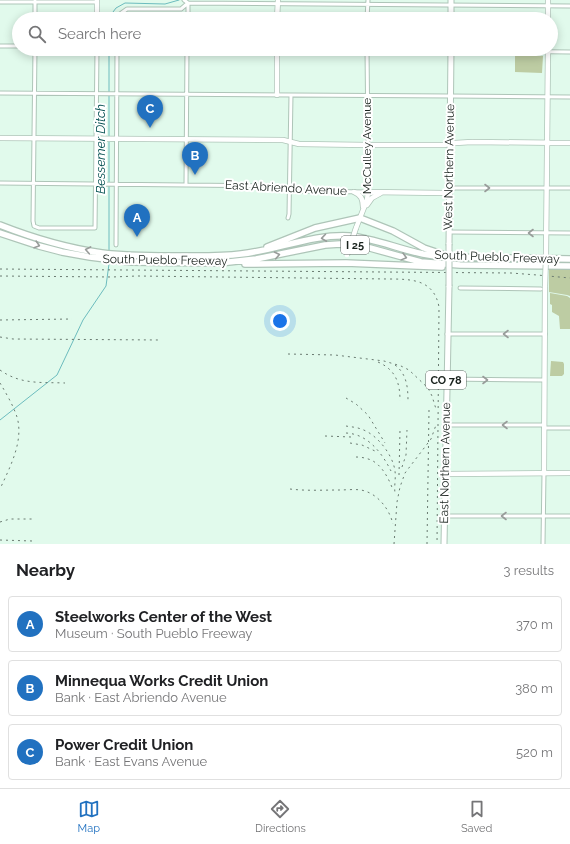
<!DOCTYPE html>
<meta charset="utf-8">
<style>
body{margin:0;font-family:Raleway,sans-serif;background:#f2f2f2;color:#202124}
.you{position:absolute;left:280px;top:321px;width:14px;height:14px;margin:-10px;border:3px solid #fff;border-radius:50%;background:#1a73e8;box-shadow:0 0 0 6px #1a73e833}
.badge{display:grid;place-items:center;width:26px;height:26px;border-radius:50%;background:#2171c0;color:#fff;font-size:13px;font-weight:700}
.pin{position:absolute;translate:-50% -33px;filter:drop-shadow(0 1px 2px #0008)}
.pin::after{content:'';position:absolute;top:21px;width:14px;height:12px;background:inherit;clip-path:polygon(0 0,100% 0,50% 100%)}
.list{margin:0;padding:0;list-style:none}
h2{display:flex;justify-content:space-between;align-items:center;height:52px;margin:0;padding:0 16px;font-size:17px}
h2 small{font-size:13px;font-weight:400;color:#757577}
.list li{display:grid;grid-template-columns:26px 1fr auto;gap:12px;align-items:center;box-sizing:border-box;height:56px;margin:0 8px 8px;padding:0 8px;border:1px solid #e0e0e0;border-radius:4px}
.list b{display:block;font-size:15px;white-space:nowrap}
.list p{margin:0;font-size:13px;white-space:nowrap;color:#757577}
.list em{font-size:13px;font-style:normal;color:#757577}
.icon{flex:none;width:22px;height:22px;fill:none;stroke:currentColor;stroke-width:2;stroke-linecap:round;stroke-linejoin:round}
.map{position:relative;flex:none;width:570px;height:544px;overflow:hidden}
.search{position:absolute;background:#fff;box-shadow:0 2px 10px #0003;left:12px;right:12px;top:12px;height:44px;display:flex;align-items:center;gap:10px;box-sizing:border-box;padding:0 14px;border-radius:22px;color:#757577;font-size:15px}
.sheet{height:244px;background:#fff}
nav{display:flex;justify-content:space-around;align-items:center;box-sizing:border-box;height:56px;border-top:1px solid #e0e0e0;background:#fff;font-size:11px;color:#757577}
nav a{display:grid;justify-items:center;gap:2px}
nav .on{color:#2171c0}
.map>svg:first-child{display:block}
.green{fill:#bdcca3}
.lines{fill:none;stroke-linecap:round;stroke-linejoin:round}
.stream{stroke:#6cbcbe;stroke-width:1}
.street-casing{stroke:#aec5b8;stroke-width:5}
.secondary-casing{stroke:#aec5b8;stroke-width:6}
.primary-casing{stroke:#aec5b8;stroke-width:7}
.highway-casing{stroke:#aec5b8;stroke-width:8}
.street{stroke:#fff;stroke-width:3}
.secondary{stroke:#fff;stroke-width:4.5}
.primary{stroke:#fff;stroke-width:5}
.highway{stroke:#fff;stroke-width:5.5}
.rail{stroke:#6a7a71;stroke-width:1;stroke-dasharray:2 4;stroke-linecap:butt}
.secondary-bridge-casing{stroke:#aec5b8;stroke-width:6;stroke-linecap:butt}
.primary-bridge-casing{stroke:#aec5b8;stroke-width:7;stroke-linecap:butt}
.secondary-bridge{stroke:#fff;stroke-width:4.5}
.primary-bridge{stroke:#fff;stroke-width:5}
.oneway{stroke:#989c9a}
.labels{text-anchor:middle;stroke-width:4;stroke-linejoin:round;paint-order:stroke}
.shield{fill:#fff;stroke:#5f6562;stroke-width:1}
.shield-label{font-size:11px;font-weight:bold;fill:#1a231e}
.street-label{font-size:12px;fill:#1a231e;stroke:#fff}
.water-label{font-size:13px;font-style:italic;fill:#014e4f;stroke:#fff}
</style>
<div class="map">
<svg width="570" height="544" viewBox="0 0 570 544">
<rect width="100%" height="100%" fill="#e1faec"/>
<path class="green" d="M515,55L543,56L542,73L515,72Z
M549,269H570V296L567,295L549,292Z
M550,293L567,296L570,298V329H560L559,316L552,312V305L550,304Z
M551,361L563,362L564,364V374L562,376H550Z"/>
<g class="lines">
<path class="stream" d="M110,19V16L116,8L125,3L165,4L179,0
M109,92V52
M109,136V96
M109,182V142
M109,250V186
M0,420L57,375L83,320L106,286L109,264"/>
<g class="street-casing">
<path id="street" d="M184,0L188,3V19
M0,2H97
M35,19V1
M119,19L120,14L127,9H181L188,3L570,6
M367,19L368,0
M0,46H19
M35,49L33,221L34,226L39,228H95L97,50L180,51L190,49
M328,49L570,52
M367,49L368,145
M0,93L450,96L570,97
M0,183L270,186L299,191L368,192
M186,184L187,49
M449,191L455,188H570
M288,218L289,214L291,95
M449,232L570,233
M116,245L117,49
M460,288L541,289
M447,334H545
M446,379L544,380
M446,425H544
M544,428H570
M444,516H570
M543,544L544,473"/>
</g>
<g class="secondary-casing">
<path id="secondary" d="M97,19V0
M277,19L278,0
M548,19V0
M97,49V50
M277,49V95
M0,138L283,140L299,144L368,145H444L455,143L472,142L570,143
M354,192C361,195 363,199 363,207
M368,192L444,193L449,191
M367,205L372,198L381,193
M356,228L367,200L368,192V145
M546,255L548,49
M544,473L545,286
M445,474L570,473"/>
</g>
<g class="primary-casing">
<path id="primary" d="M451,19V0
M449,244L451,49
M444,544L449,286"/>
</g>
<g class="highway-casing">
<path id="highway" d="M0,225C33,238 67,248 102,253C125,256 149,256 172,256C195,256 218,257 241,254C277,250 313,234 349,236C374,238 398,249 423,254C429,255 435,256 441,257L570,259
M0,233L39,246L62,252L90,257L130,262L220,263L256,259L325,245L340,244L353,245L370,248L421,262L460,265L570,266
M267,247L315,228L360,218L393,231L424,248L442,254
M245,264L346,263L442,267"/>
</g>
<use href="#street" class="street"/>
<use href="#secondary" class="secondary"/>
<use href="#primary" class="primary"/>
<use href="#highway" class="highway"/>
<path class="rail" d="M0,269L511,273L537,275L570,278
M0,276L112,277L137,276L389,279C413,279 434,280 439,307L437,544
M0,320L72,319
M0,337L13,339L161,340
M288,354L335,355L384,361L401,366L409,370L428,388L432,396L436,409
M378,362C396,370 400,383 400,401
M395,365C407,374 408,388 408,402
M0,370C21,385 42,382 65,383
M0,383C6,393 13,405 17,417C24,441 10,467 0,489
M346,398L356,404L368,415L385,443
M346,426C351,427 356,427 361,429C377,434 393,455 395,471C396,478 394,486 395,493
M346,433C368,434 382,453 391,471
M325,436L351,437
M350,443L362,445L375,451
M356,457C361,457 366,458 371,460C382,465 389,479 393,490
M402,467L406,455L407,430
M399,475L400,430
M290,489C306,491 323,490 339,490C346,490 354,489 361,490C377,493 389,508 393,524
M0,522L10,519H32
M0,540L32,541
M394,544L397,502L400,487L405,473L431,439L436,425
M427,544L429,410"/>
<g class="secondary-bridge-casing">
<path id="secondary-bridge" d="M347,255L356,228
M545,286L546,255"/>
</g>
<g class="primary-bridge-casing">
<path id="primary-bridge" d="M449,286V244"/>
</g>
<use href="#secondary-bridge" class="secondary-bridge"/>
<use href="#primary-bridge" class="primary-bridge"/>
</g>
<defs><path id="oneway-chevron" d="M-2-3.5L2.5 0L-2 3.5" fill="none" stroke-width="1.6" stroke-linecap="round" stroke-linejoin="round"/></defs>
<g class="oneway">
<use href="#oneway-chevron" transform="translate(487 188)"/>
<use href="#oneway-chevron" transform="translate(531 233) rotate(-180)"/>
<use href="#oneway-chevron" transform="translate(324 238) rotate(172)"/>
<use href="#oneway-chevron" transform="translate(37 245) rotate(17)"/>
<use href="#oneway-chevron" transform="translate(88 250) rotate(-169)"/>
<use href="#oneway-chevron" transform="translate(277 255) rotate(-12)"/>
<use href="#oneway-chevron" transform="translate(404 257) rotate(15)"/>
<use href="#oneway-chevron" transform="translate(506 334) rotate(-180)"/>
<use href="#oneway-chevron" transform="translate(485 380)"/>
<use href="#oneway-chevron" transform="translate(505 425) rotate(-180)"/>
<use href="#oneway-chevron" transform="translate(504 516) rotate(180)"/>
</g>
<g class="labels">
<g class="shield">
<rect x="341" y="236" width="28" height="18" rx="3"/>
<rect x="426" y="371" width="40" height="18" rx="3"/>
</g>
<g class="shield-label">
<text x="355" y="249">I 25</text>
<text x="446" y="384">CO 78</text>
</g>
<g class="street-label">
<text transform="translate(367 146) rotate(-90)" y="4">McCulley Avenue</text>
<text transform="translate(449 167) rotate(-89)" y="4">West Northern Avenue</text>
<text transform="translate(286 188) rotate(3)" y="4">East Abriendo Avenue</text>
<text transform="translate(497 257) rotate(2)" y="4">South Pueblo Freeway</text>
<text transform="translate(165 260) rotate(1)" y="4">South Pueblo Freeway</text>
<text transform="translate(445 463) rotate(-89)" y="4">East Northern Avenue</text>
</g>
<g class="water-label">
<text transform="translate(100 149) rotate(-90)" y="5">Bessemer Ditch</text>
</g>
</g>
</svg>
<div class="you"></div>
<div class="pin badge" style="left:137px;top:237px">A</div>
<div class="pin badge" style="left:195px;top:175px">B</div>
<div class="pin badge" style="left:150px;top:128px">C</div>
<div class="search"><svg class="icon" aria-label="search" viewBox="0 0 24 24"><circle cx="10" cy="10" r="6"/><path d="M15 15l6 6"/></svg>Search here</div>
</div>
<section class="sheet">
<h2>Nearby<small>3 results</small></h2>
<ul class="list">
<li><span class="badge">A</span><div><b>Steelworks Center of the West</b><p>Museum · South Pueblo Freeway</p></div><em>370 m</em></li>
<li><span class="badge">B</span><div><b>Minnequa Works Credit Union</b><p>Bank · East Abriendo Avenue</p></div><em>380 m</em></li>
<li><span class="badge">C</span><div><b>Power Credit Union</b><p>Bank · East Evans Avenue</p></div><em>520 m</em></li>
</ul>
</section>
<nav>
<a class="on"><svg class="icon" aria-label="map" viewBox="0 0 24 24"><path d="M3 6l6-2 6 2 6-2v14l-6 2-6-2-6 2zM9 4v14M15 6v14"/></svg>Map</a>
<a><svg class="icon" aria-label="directions" viewBox="0 0 24 24"><path d="M12 3l9 9-9 9-9-9zM9 14v-3h6M13 9l2 2-2 2"/></svg>Directions</a>
<a><svg class="icon" aria-label="saved" viewBox="0 0 24 24"><path d="M7 4h10v16l-5-4-5 4z"/></svg>Saved</a>
</nav>
